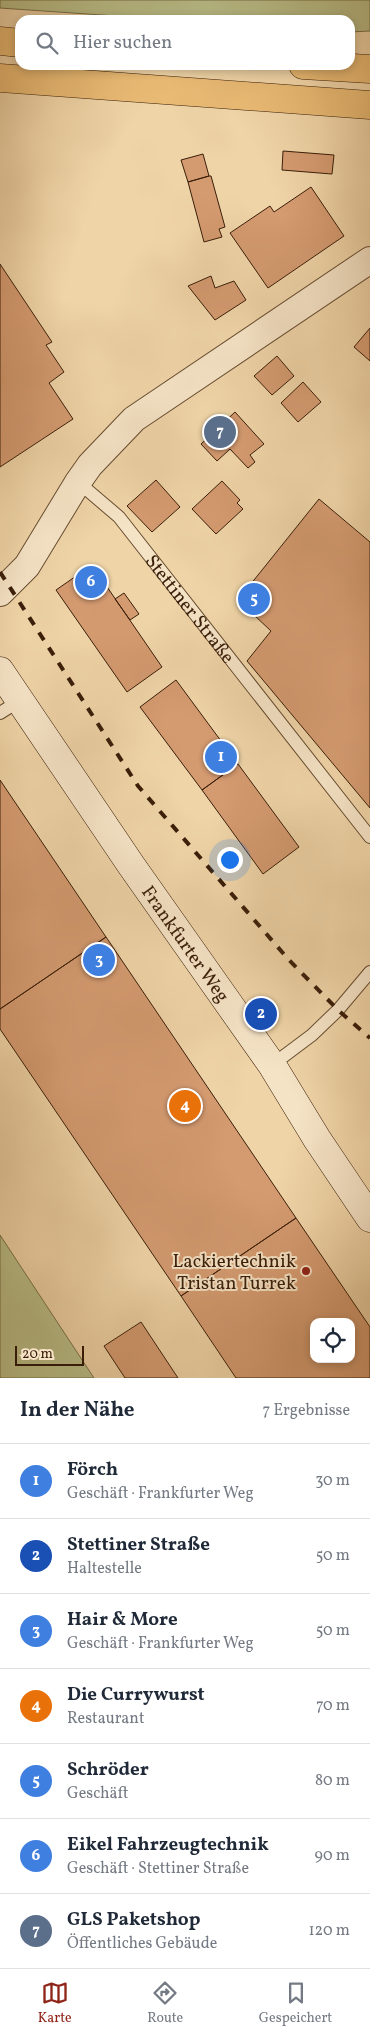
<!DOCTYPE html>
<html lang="de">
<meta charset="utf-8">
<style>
body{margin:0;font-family:Vollkorn,serif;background:#f2f2f3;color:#1f2937}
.controls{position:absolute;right:15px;bottom:15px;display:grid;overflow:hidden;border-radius:10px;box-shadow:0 2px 8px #0003}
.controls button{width:45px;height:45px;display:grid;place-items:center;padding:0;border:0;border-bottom:1px solid #e0e1e3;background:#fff;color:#1f2937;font:25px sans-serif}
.scale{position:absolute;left:15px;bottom:12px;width:69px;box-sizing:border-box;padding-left:5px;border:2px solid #3a1e09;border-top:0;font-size:14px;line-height:18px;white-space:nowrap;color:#3a1e09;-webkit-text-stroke:4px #f5e3c6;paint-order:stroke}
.you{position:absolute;left:229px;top:859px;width:18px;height:18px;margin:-12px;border:4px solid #fff;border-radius:50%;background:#1a73e8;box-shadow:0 0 0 8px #1a73e833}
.badge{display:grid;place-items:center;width:32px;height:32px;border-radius:50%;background:#8f2418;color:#fff;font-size:16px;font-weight:700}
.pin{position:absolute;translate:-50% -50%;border:2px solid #fff;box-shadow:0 1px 5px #0006}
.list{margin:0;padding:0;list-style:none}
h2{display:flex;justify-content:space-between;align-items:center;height:65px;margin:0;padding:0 20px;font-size:21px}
h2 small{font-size:16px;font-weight:400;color:#747a83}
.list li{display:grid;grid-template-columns:32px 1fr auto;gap:15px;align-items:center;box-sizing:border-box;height:75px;padding:0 20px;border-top:1px solid #e0e1e3}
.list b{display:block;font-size:19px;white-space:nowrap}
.list p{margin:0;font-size:16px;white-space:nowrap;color:#747a83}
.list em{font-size:16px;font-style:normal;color:#747a83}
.icon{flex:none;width:28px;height:28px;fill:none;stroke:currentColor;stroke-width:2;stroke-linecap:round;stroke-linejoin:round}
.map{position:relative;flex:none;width:370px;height:1378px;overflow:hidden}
.search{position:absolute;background:#fff;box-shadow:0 2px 8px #0003;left:15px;right:15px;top:15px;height:55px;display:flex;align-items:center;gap:12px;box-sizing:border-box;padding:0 18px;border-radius:15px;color:#747a83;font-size:19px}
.sheet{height:590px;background:#fff}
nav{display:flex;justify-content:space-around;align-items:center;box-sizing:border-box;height:70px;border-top:1px solid #e0e1e3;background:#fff;font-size:14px;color:#747a83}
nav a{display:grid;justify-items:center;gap:2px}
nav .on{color:#8f2418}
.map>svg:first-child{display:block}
.green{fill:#b8bd88;stroke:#796e48}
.building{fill:#d49a70;stroke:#3a1e09;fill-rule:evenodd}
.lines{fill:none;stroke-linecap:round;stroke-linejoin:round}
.lane-casing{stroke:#674c30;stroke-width:14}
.street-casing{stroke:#674c30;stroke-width:28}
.secondary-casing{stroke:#3a1e09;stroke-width:29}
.highway-casing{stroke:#3a1e09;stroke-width:29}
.lane{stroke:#f5e3c6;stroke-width:12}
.street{stroke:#f5e3c6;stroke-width:26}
.secondary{stroke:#f5e3c6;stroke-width:28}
.highway{stroke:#e8ba74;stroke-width:28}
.rail{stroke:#3a1e09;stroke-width:4;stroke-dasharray:9 9;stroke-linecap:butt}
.poi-dot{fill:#8f2418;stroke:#f5e3c6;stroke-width:2}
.labels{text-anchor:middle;stroke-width:4;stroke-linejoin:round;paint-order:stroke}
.street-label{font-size:19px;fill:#3a1e09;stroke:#f5e3c6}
.poi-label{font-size:19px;fill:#3a1e09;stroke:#f5e3c6;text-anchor:end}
</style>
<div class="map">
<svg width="370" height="1378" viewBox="0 0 370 1378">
<rect width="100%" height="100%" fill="#efd4a7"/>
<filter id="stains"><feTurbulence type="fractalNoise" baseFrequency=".004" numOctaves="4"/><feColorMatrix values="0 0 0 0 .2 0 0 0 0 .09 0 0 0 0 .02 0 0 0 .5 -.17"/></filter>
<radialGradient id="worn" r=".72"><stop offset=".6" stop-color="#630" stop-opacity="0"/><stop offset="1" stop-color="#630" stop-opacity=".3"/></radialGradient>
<path class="green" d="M0,0H370V31L350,32V20H174L0,8Z
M0,1235L94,1378H0Z"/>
<path class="building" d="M283,151L334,155L332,174L282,170Z
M203,154L209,176L188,182L181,160Z
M209,176H211L225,227L219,229L222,237L204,242L188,182Z
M311,187L344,236L268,288L230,233L270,206L274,212Z
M0,264L52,342L46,345L64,372L49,383L73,419L0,467Z
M211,276L215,288L234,281L246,300L215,320L188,286Z
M370,328V361L354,347Z
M277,356L294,376L272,395L254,376Z
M303,382L321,402L298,422L281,403Z
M235,412L264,444L250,455L255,462L248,468L230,449L217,461L201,444Z
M156,480L180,507L152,532L127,506Z
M222,481L240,500L237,503L243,509L216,534L192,509Z
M319,499L370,542V808L247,661L271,631L238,600Z
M92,565L162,667L127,692L56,590Z
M124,593L139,614L130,620L115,599Z
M176,680L238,764L202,790L140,707Z
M238,764L299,847L263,874L202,790Z
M0,780L106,937L0,1009Z
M106,937L296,1218L181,1296L0,1029V1009Z
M296,1218L370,1327V1378H236L181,1296ZM314,1322H351V1359H314Z
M141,1322L178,1378H125L104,1346Z"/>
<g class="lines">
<g class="lane-casing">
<g id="lane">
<path id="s1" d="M78,482L119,517L370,837"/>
<path d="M0,713L19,701"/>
<path d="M272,1065L312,1035L338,1010L370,972"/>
</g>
</g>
<g class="street-casing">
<path id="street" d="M0,593L27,566L78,482L90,465L134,419L370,260"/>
</g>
<g class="secondary-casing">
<g id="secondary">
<path id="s2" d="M0,671L131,865L272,1065L317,1139L370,1218"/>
</g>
</g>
<g class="highway-casing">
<path id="highway" d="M0,41L20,43
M303,65L370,69
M0,78L370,105"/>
</g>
<use href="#lane" class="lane"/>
<use href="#street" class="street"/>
<use href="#secondary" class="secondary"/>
<use href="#highway" class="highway"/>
<path class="rail" d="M0,572L138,786L289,960L338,1010L370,1038"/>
</g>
<circle class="poi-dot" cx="306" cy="1271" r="5"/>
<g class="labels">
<g class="street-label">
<text dy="7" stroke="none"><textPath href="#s1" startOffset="170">Stettiner Straße</textPath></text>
<text dy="7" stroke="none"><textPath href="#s2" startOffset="330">Frankfurter Weg</textPath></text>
</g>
<g class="poi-label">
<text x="296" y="1267">Lackiertechnik<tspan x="296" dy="22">Tristan Turrek</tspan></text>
</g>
</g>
<rect width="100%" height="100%" filter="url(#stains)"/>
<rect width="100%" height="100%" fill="url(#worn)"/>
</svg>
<div class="controls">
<button><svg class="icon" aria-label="locate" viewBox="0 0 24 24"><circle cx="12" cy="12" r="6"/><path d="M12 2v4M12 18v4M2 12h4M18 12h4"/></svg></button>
</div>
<div class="scale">20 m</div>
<div class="you"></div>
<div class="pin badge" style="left:221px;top:757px;background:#3f7fe0">1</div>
<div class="pin badge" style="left:261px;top:1014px;background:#1a4fb4">2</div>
<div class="pin badge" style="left:99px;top:960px;background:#3f7fe0">3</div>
<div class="pin badge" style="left:185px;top:1106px;background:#e8710a">4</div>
<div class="pin badge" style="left:254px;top:599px;background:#3f7fe0">5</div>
<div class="pin badge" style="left:91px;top:582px;background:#3f7fe0">6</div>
<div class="pin badge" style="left:220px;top:432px;background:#5c6f8a">7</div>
<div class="search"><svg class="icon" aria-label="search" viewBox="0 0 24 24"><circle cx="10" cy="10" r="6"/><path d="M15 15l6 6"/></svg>Hier suchen</div>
</div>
<section class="sheet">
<h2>In der Nähe<small>7 Ergebnisse</small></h2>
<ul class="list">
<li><span class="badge" style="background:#3f7fe0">1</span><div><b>Förch</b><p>Geschäft · Frankfurter Weg</p></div><em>30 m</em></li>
<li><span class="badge" style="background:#1a4fb4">2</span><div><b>Stettiner Straße</b><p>Haltestelle</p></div><em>50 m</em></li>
<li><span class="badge" style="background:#3f7fe0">3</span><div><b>Hair &amp; More</b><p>Geschäft · Frankfurter Weg</p></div><em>50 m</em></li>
<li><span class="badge" style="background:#e8710a">4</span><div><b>Die Currywurst</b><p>Restaurant</p></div><em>70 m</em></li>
<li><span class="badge" style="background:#3f7fe0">5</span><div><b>Schröder</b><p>Geschäft</p></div><em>80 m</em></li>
<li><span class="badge" style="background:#3f7fe0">6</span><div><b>Eikel Fahrzeugtechnik</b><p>Geschäft · Stettiner Straße</p></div><em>90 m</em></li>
<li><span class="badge" style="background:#5c6f8a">7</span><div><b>GLS Paketshop</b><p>Öffentliches Gebäude</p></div><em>120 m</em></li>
</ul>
</section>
<nav>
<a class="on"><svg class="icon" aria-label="map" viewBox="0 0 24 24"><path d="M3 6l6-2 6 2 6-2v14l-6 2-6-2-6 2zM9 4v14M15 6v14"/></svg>Karte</a>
<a><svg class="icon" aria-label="directions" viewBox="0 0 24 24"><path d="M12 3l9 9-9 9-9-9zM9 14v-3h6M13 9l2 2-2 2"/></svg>Route</a>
<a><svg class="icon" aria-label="saved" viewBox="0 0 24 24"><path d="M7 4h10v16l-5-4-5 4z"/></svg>Gespeichert</a>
</nav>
